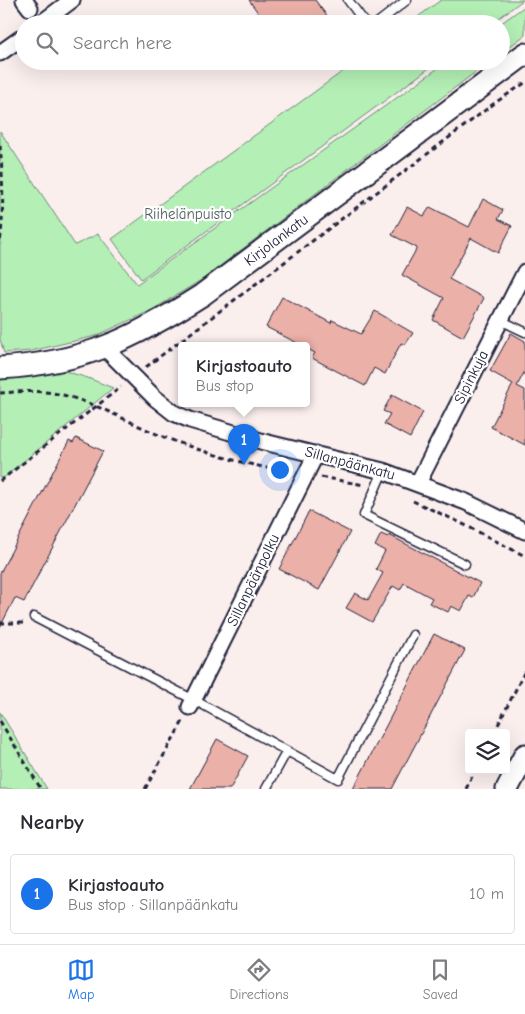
<!DOCTYPE html>
<meta charset="utf-8">
<style>
body{margin:0;font-family:"Comic Neue",sans-serif;background:#f7f7f7;color:#2b2b33}
.controls{position:absolute;right:15px;bottom:15px;display:grid;overflow:hidden;border-radius:5px;box-shadow:0 5px 20px #0002}
.controls button{width:45px;height:45px;display:grid;place-items:center;padding:0;border:0;border-bottom:1px solid #e1e1e2;background:#fff;color:#2b2b33;font:25px sans-serif}
.you{position:absolute;left:279px;top:469px;width:18px;height:18px;margin:-12px;border:4px solid #fff;border-radius:50%;background:#1a73e8;box-shadow:0 0 0 8px #1a73e833}
.badge{display:grid;place-items:center;width:32px;height:32px;border-radius:50%;background:#1a73e8;color:#fff;font-size:16px;font-weight:700}
.pin{position:absolute;translate:-50% -41px;filter:drop-shadow(0 1px 2px #0008)}
.pin::after{content:'';position:absolute;top:26px;width:18px;height:15px;background:inherit;clip-path:polygon(0 0,100% 0,50% 100%)}
.popup{position:absolute;left:178px;top:342px;width:132px;height:65px;box-sizing:border-box;display:grid;place-content:center;border-radius:5px;background:#fff;filter:drop-shadow(0 1px 4px #0005);font-size:16px;white-space:nowrap;color:#7c7c81}
.popup b{font-size:19px;color:#2b2b33}
.popup::after{content:'';position:absolute;left:50%;top:100%;margin-left:-10px;border:10px solid transparent;border-top-color:#fff}
.list{margin:0;padding:0;list-style:none}
h2{display:flex;justify-content:space-between;align-items:center;height:65px;margin:0;padding:0 20px;font-size:21px}
h2 small{font-size:16px;font-weight:400;color:#7c7c81}
.list li{display:grid;grid-template-columns:32px 1fr auto;gap:15px;align-items:center;box-sizing:border-box;height:80px;margin:0 10px 10px;padding:0 10px;border:1px solid #e1e1e2;border-radius:5px}
.list b{display:block;font-size:19px;white-space:nowrap}
.list p{margin:0;font-size:16px;white-space:nowrap;color:#7c7c81}
.list em{font-size:16px;font-style:normal;color:#7c7c81}
.icon{flex:none;width:28px;height:28px;fill:none;stroke:currentColor;stroke-width:2;stroke-linecap:round;stroke-linejoin:round}
.map{position:relative;flex:none;width:525px;height:789px;overflow:hidden}
.search{position:absolute;background:#fff;box-shadow:0 5px 20px #0002;left:15px;right:15px;top:15px;height:55px;display:flex;align-items:center;gap:12px;box-sizing:border-box;padding:0 18px;border-radius:28px;color:#7c7c81;font-size:19px}
.sheet{height:155px;background:#fff}
nav{display:flex;justify-content:space-around;align-items:center;box-sizing:border-box;height:70px;border-top:1px solid #e1e1e2;background:#fff;font-size:14px;color:#7c7c81}
nav a{display:grid;justify-items:center;gap:2px}
nav .on{color:#1a73e8}
.map>svg:first-child{display:block}
.green{fill:#b4efb5;stroke:#6b8878}
.building{fill:#ebb0a8;stroke:#22223b}
.lines{fill:none;stroke-linecap:round;stroke-linejoin:round}
.lane-casing{stroke:#22223b;stroke-width:11}
.street-casing{stroke:#22223b;stroke-width:19}
.secondary-casing{stroke:#22223b;stroke-width:25}
.path{stroke:#22223b;stroke-width:3;stroke-dasharray:5 4;stroke-linecap:butt}
.lane{stroke:#fff;stroke-width:8}
.street{stroke:#fff;stroke-width:15}
.secondary{stroke:#fff;stroke-width:21}
.labels{text-anchor:middle;stroke-width:4.5;stroke-linejoin:round;paint-order:stroke}
.park-label{font-size:15px;fill:#4e6060;stroke:#fff}
.street-label{font-size:15px;fill:#22223b;stroke:#fff}
</style>
<div class="map">
<svg width="525" height="789" viewBox="0 0 525 789">
<rect width="100%" height="100%" fill="#fbefee"/>
<filter id="ink" filterUnits="userSpaceOnUse"><feTurbulence type="fractalNoise" baseFrequency=".02" numOctaves="2"/><feDisplacementMap in="SourceGraphic" scale="10" xChannelSelector="R" yChannelSelector="G"/><feConvolveMatrix kernelMatrix="1 2 1 2 8 2 1 2 1" color-interpolation-filters="sRGB"/></filter>
<g filter="url(#ink)">
<path class="green" d="M441,0H523L491,24H408Z
M525,6V35L501,53L500,24Z
M357,61H439L141,279L112,239Z
M448,61H490L203,279L152,310L96,336L31,351L4,353L0,339V131L75,245L98,234L137,284Z
M48,366L88,378L113,388L0,481V370Z
M0,712L47,789H0Z"/>
<path class="building" d="M249,0H315L333,24H266Z
M483,199L503,210L498,219L512,226L498,253L471,238L449,279L484,298L463,337L433,320L444,298L402,275L417,248L392,235L407,207L424,216L430,207L469,227Z
M282,297L331,323L332,320L361,334L375,311L413,333L405,345L401,343L385,374L374,368L365,386L312,358L315,353L306,348V346H303L266,327Z
M511,333L525,341V371L517,386L525,390V445L491,427L513,384L490,371Z
M392,395L423,412L410,438L384,424L390,414L383,411Z
M76,438L103,451L24,602L15,598L0,627V573L69,441L73,443Z
M309,511L350,532L319,590L279,569Z
M381,534L388,537L389,535L480,583L473,598L469,596L461,611L451,606L448,612L429,603L432,598L404,583L400,590L393,586L372,622L346,608L355,593L368,600L383,573L376,569L385,551L375,546Z
M434,634L465,650L392,789H353Z
M217,739L248,756L230,789H190Z"/>
<g class="lines">
<g class="lane-casing">
<path id="lane" d="M348,0L366,24
M376,24L407,0
M500,320L525,332
M383,471L364,515L465,564
M34,617L194,700L287,751L266,789
M287,751L338,779L413,635"/>
</g>
<g class="street-casing">
<path id="street" d="M24,0L30,8
M40,24L72,0
M0,53L24,36
M105,348L155,398L174,413L190,420L264,442L383,471L466,502L525,531
M418,483L525,272
M190,707L316,454"/>
</g>
<g class="secondary-casing">
<path id="secondary" d="M0,368C84,363 133,339 202,295L525,54
M507,789L525,755"/>
</g>
<path class="path" d="M0,145C3,179 4,210 0,244
M146,367L496,102L525,83
M0,393C17,392 36,390 53,393C91,400 124,420 159,435C201,452 246,465 290,472
M321,477L364,485
M0,481L121,387
M413,501L459,522L525,556
M0,623H23
M0,721L41,789
M494,733L525,671
M145,789L183,721
M466,789L475,770"/>
<use href="#lane" class="lane"/>
<use href="#street" class="street"/>
<use href="#secondary" class="secondary"/>
</g>
</g>
<g class="labels">
<g class="park-label">
<text x="188" y="219">Riihelänpuisto</text>
</g>
<g class="street-label">
<text transform="translate(276 240) rotate(-37)" y="5">Kirjolankatu</text>
<text transform="translate(471 377) rotate(-63)" y="5">Sipinkuja</text>
<text transform="translate(350 463) rotate(15)" y="5">Sillanpäänkatu</text>
<text transform="translate(253 580) rotate(-64)" y="5">Sillanpäänpolku</text>
</g>
</g>
</svg>
<div class="controls">
<button><svg class="icon" aria-label="layers" viewBox="0 0 24 24"><path d="M12 4l9 5-9 5-9-5zM3 14l9 5 9-5"/></svg></button>
</div>
<div class="you"></div>
<div class="pin badge" style="left:244px;top:465px">1</div>
<div class="popup"><b>Kirjastoauto</b>Bus stop</div>
<div class="search"><svg class="icon" aria-label="search" viewBox="0 0 24 24"><circle cx="10" cy="10" r="6"/><path d="M15 15l6 6"/></svg>Search here</div>
</div>
<section class="sheet">
<h2>Nearby<small></small></h2>
<ul class="list">
<li><span class="badge">1</span><div><b>Kirjastoauto</b><p>Bus stop · Sillanpäänkatu</p></div><em>10 m</em></li>
</ul>
</section>
<nav>
<a class="on"><svg class="icon" aria-label="map" viewBox="0 0 24 24"><path d="M3 6l6-2 6 2 6-2v14l-6 2-6-2-6 2zM9 4v14M15 6v14"/></svg>Map</a>
<a><svg class="icon" aria-label="directions" viewBox="0 0 24 24"><path d="M12 3l9 9-9 9-9-9zM9 14v-3h6M13 9l2 2-2 2"/></svg>Directions</a>
<a><svg class="icon" aria-label="saved" viewBox="0 0 24 24"><path d="M7 4h10v16l-5-4-5 4z"/></svg>Saved</a>
</nav>
